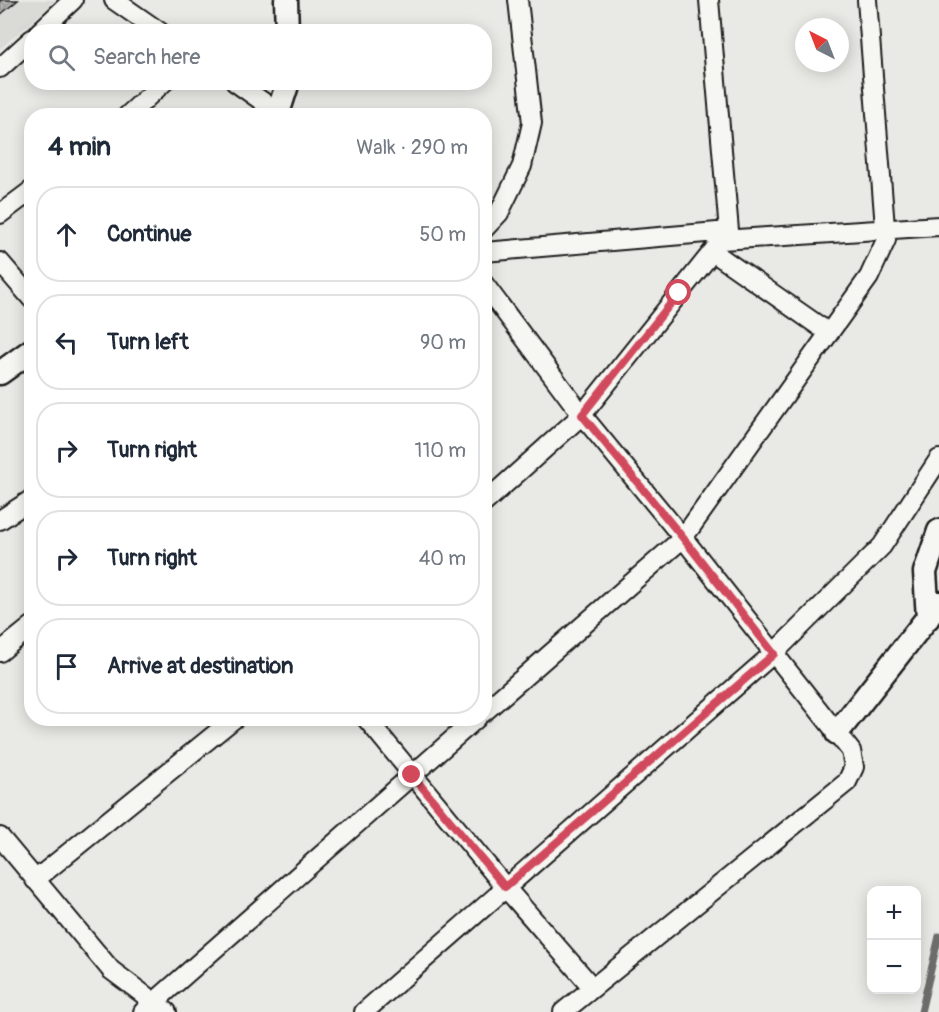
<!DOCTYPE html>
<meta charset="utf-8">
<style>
body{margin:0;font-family:Pangolin,sans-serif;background:#f2f2f3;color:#1f2937}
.controls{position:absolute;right:18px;bottom:18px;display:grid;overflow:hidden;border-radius:12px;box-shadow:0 3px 15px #0003}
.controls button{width:54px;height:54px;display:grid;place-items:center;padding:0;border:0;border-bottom:2px solid #e0e1e3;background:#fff;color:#1f2937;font:30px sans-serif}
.compass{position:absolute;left:795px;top:18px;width:54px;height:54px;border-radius:50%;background:#fff;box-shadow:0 3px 15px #0003;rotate:318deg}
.stop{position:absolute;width:18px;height:18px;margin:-14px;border:4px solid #d1495b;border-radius:50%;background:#fff}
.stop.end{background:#d1495b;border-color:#fff;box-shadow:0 2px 6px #0008}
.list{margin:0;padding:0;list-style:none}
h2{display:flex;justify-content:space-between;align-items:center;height:78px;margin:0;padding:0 24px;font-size:26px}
h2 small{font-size:20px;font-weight:400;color:#747a83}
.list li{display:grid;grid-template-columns:39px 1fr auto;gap:18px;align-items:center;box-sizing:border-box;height:96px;margin:0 12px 12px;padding:0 12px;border:2px solid #e0e1e3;border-radius:24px}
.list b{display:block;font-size:22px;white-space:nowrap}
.list em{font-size:20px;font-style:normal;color:#747a83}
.icon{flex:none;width:33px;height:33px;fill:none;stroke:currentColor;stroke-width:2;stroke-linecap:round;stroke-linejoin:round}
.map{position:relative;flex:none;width:939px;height:1012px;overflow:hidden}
.search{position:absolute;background:#fff;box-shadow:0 3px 15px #0003;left:24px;top:24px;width:468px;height:66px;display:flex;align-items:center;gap:15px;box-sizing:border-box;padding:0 21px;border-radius:24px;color:#747a83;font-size:22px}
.panel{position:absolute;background:#fff;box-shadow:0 3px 15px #0003;left:24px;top:108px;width:468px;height:618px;border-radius:24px}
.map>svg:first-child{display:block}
.built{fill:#dadad6}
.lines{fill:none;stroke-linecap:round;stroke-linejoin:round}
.stream{stroke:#6d6d6c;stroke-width:7}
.building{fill:url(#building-cross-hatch);stroke:#1c1c1c;stroke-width:1.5}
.minor-casing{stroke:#1c1c1c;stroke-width:22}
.tertiary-casing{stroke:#1c1c1c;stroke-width:27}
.minor{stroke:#f6f6f2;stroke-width:18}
.tertiary{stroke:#f6f6f2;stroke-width:22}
.route{stroke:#d1495b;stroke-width:8}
</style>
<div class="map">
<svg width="939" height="1012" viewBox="0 0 939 1012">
<defs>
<pattern id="building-cross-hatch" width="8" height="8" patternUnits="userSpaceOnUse" patternTransform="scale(1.5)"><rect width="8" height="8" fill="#b6b6b3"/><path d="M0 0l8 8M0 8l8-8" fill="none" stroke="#9c9c99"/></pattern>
</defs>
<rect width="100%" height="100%" fill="#e9e9e5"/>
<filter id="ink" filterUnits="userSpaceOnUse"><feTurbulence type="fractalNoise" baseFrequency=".0167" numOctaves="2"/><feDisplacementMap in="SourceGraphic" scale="12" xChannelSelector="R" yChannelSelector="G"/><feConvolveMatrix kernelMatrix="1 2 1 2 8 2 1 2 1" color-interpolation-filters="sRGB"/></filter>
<g filter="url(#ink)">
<path class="built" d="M0,0H56L0,49Z"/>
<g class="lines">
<path class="stream" d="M921,1012L939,936"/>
</g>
<path class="building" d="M0,0H18L0,15Z"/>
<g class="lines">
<g class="minor-casing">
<path id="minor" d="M114,0L160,32
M39,32L73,0
M0,68L32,39
M235,82L283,116
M127,116L164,82
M0,214L32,190
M484,229L499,213L522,166L532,123L518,0
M722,240L939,226
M484,252L729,231
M713,252L829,333
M0,262L32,299
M484,284L582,415L683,538L851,751L854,767L847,782L563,1012
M484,503L582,415L729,231L709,0
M0,520L32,499
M0,652L32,626
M484,712L683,538L869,277L886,240L867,0
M366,718L505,887L592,987
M0,837L111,970L167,1012
M35,880L235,718
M143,1012L477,718
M364,1012L774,653L882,546L939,459"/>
</g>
<g class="tertiary-casing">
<path id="tertiary" d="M286,0L287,32
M277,116L288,82
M0,373L32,350
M928,618L925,572L939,531
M837,733L939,603"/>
</g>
<use href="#minor" class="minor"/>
<use href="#tertiary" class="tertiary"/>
</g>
</g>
<g class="lines" filter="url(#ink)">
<path class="route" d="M412,775L505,887L774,654L683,538L582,415L679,293"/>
</g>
</svg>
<div class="controls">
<button>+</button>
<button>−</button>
</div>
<svg class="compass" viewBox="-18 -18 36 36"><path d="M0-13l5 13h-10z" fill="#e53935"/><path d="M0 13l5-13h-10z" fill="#747a83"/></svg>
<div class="stop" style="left:679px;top:293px"></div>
<div class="stop end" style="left:412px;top:775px"></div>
<div class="search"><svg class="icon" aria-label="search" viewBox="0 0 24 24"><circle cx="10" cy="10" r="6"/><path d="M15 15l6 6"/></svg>Search here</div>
<section class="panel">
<h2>4 min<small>Walk · 290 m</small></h2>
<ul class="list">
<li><svg class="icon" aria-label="ahead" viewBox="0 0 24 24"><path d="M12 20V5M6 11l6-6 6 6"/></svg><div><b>Continue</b></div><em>50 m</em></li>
<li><svg class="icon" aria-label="left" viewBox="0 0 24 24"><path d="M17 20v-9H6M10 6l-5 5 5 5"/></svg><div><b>Turn left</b></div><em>90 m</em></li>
<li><svg class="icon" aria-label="right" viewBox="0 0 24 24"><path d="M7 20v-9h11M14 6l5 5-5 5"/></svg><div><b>Turn right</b></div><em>110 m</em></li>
<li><svg class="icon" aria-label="right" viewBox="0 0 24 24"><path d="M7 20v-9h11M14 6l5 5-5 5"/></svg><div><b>Turn right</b></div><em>40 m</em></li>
<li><svg class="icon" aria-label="arrive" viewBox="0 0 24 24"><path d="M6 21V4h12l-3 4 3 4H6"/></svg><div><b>Arrive at destination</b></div></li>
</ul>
</section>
</div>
